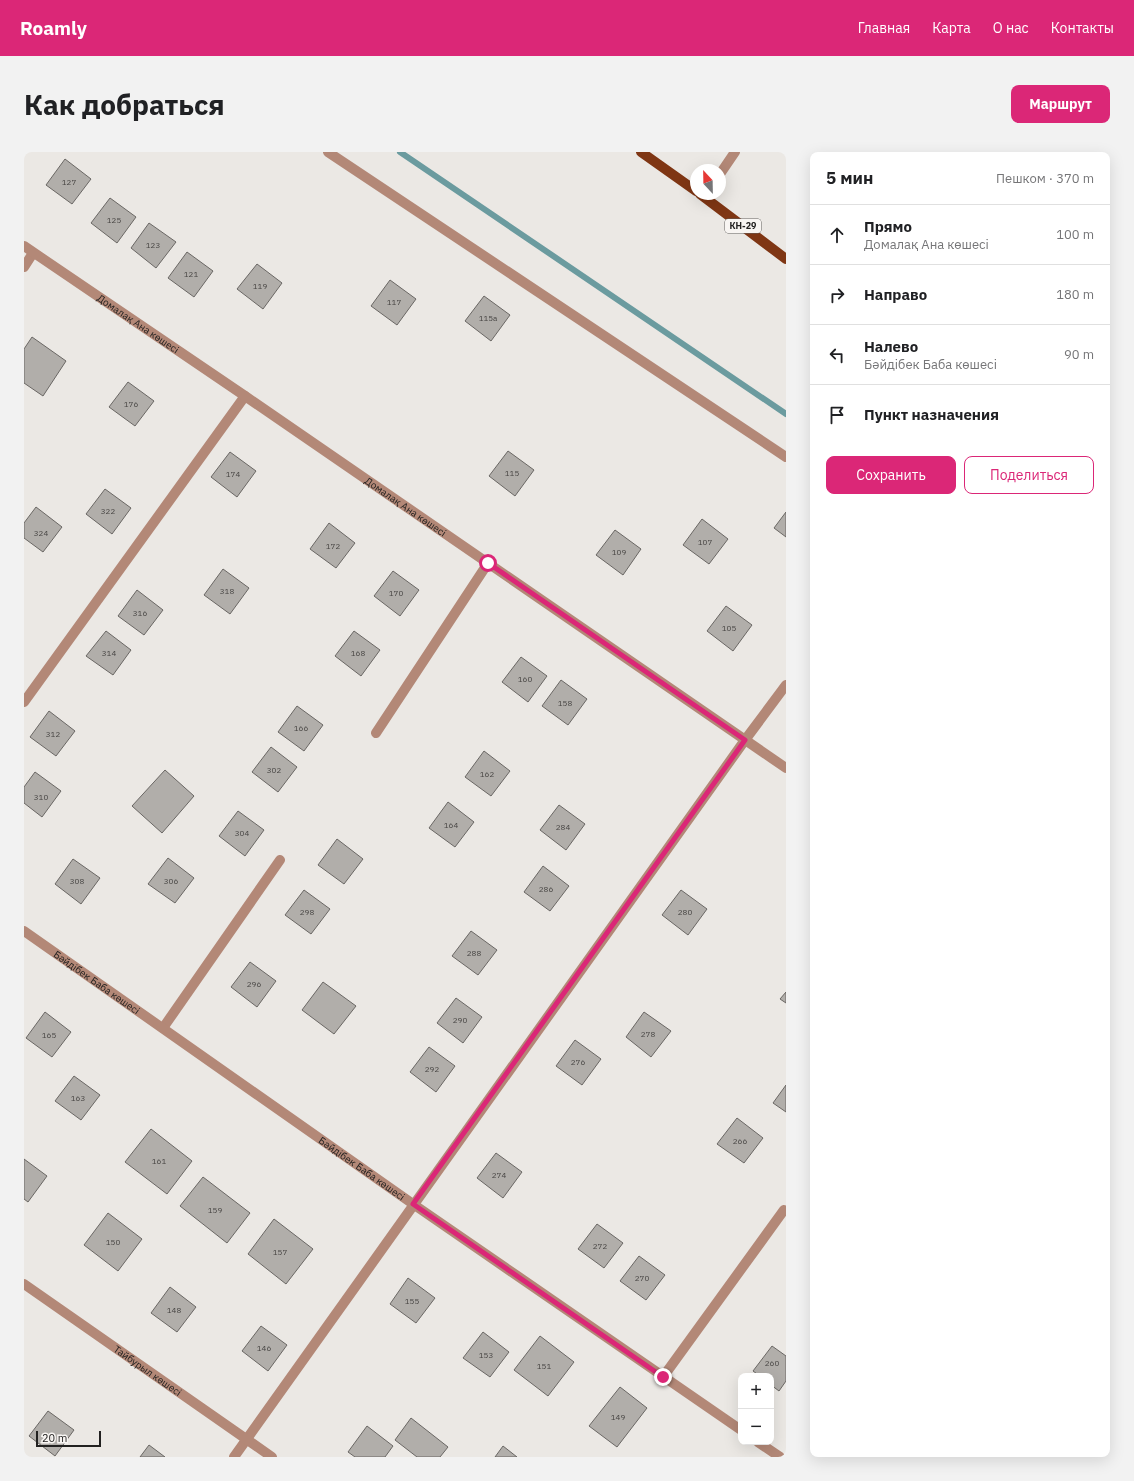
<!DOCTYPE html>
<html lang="ru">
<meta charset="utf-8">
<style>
body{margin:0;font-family:"IBM Plex Sans",sans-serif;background:#f2f2f2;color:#202124}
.controls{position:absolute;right:12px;bottom:12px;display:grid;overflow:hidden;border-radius:8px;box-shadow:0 4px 16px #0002}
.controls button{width:36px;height:36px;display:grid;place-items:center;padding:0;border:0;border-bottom:1px solid #e0e0e0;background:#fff;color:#202124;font:20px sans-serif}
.compass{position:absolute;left:666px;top:12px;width:36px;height:36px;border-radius:50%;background:#fff;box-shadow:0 4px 16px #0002;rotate:338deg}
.scale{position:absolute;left:12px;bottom:10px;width:65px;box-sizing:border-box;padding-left:4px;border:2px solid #222120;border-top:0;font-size:11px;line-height:14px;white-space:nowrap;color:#222120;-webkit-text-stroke:3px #f8f5f2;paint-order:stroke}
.stop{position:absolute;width:12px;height:12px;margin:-9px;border:3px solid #db2777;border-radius:50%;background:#fff}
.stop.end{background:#db2777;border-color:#fff;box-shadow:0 1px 4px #0008}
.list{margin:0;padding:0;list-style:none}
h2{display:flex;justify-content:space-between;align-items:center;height:52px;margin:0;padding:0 16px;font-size:17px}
h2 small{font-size:13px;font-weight:400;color:#757577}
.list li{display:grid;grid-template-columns:26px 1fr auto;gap:12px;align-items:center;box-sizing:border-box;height:60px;padding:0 16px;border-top:1px solid #e0e0e0}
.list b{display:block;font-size:15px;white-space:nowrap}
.list p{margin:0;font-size:13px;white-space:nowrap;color:#757577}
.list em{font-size:13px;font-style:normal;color:#757577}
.actions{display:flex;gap:8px;padding:12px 16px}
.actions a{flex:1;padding:9px 0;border:1px solid #db2777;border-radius:8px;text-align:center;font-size:14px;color:#db2777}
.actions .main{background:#db2777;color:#fff}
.icon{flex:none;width:22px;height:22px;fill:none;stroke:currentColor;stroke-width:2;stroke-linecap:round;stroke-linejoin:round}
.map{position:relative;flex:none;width:762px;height:1305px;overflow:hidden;border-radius:8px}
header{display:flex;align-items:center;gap:24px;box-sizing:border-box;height:56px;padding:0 20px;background:#db2777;color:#fff}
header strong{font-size:19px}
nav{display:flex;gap:22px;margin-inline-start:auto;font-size:14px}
.intro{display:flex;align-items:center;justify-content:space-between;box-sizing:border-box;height:96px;padding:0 24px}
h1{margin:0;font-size:28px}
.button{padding:10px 18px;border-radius:8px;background:#db2777;color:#fff;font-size:14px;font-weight:700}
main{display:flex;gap:24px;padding:0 24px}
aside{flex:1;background:#fff;border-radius:8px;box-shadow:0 4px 16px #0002}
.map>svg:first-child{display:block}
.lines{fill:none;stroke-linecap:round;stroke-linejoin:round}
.stream{stroke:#6b9b9f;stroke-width:6}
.building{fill:#b1aeaa;stroke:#6a6764}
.lane{stroke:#b38877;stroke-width:10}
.street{stroke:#b38877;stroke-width:10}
.primary{stroke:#7f3614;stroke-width:10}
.route{stroke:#db2777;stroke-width:5}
.labels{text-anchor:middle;stroke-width:3.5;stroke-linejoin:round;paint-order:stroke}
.number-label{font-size:8px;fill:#464442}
.shield{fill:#f8f5f2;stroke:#62615f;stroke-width:1}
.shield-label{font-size:9px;font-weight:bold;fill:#222120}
.street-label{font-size:10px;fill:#222120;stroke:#f8f5f2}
</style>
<header>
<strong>Roamly</strong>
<nav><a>Главная</a><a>Карта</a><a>О нас</a><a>Контакты</a></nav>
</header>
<div class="intro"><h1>Как добраться</h1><a class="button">Маршрут</a></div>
<main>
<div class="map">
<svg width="762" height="1305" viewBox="0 0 762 1305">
<rect width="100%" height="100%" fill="#ebe8e4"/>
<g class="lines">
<path class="stream" d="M376,0L762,262"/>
</g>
<path class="building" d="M41,7L67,27L48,52L22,33Z
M86,46L112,65L93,91L67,71Z
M125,71L152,90L132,116L107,96Z
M163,100L189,119L170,145L144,126Z
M233,112L258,131L239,157L213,137Z
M366,128L392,147L373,173L347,154Z
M460,144L486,163L467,189L441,169Z
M8,185L42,209L19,244L0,231V197Z
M104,230L130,249L111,274L85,255Z
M484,299L510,318L491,344L465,324Z
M206,300L232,319L213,345L187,325Z
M81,337L107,356L88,382L62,362Z
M12,355L38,375L19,400L0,386V371Z
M762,360V385L750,376Z
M678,367L704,387L685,412L659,393Z
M305,371L331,391L312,416L286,397Z
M591,378L617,397L599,423L572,403Z
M199,417L225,436L206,462L180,443Z
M369,419L395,438L376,464L350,444Z
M113,438L139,458L120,483L94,464Z
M702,454L728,473L709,499L683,479Z
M82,479L107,498L89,523L62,504Z
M330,479L356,498L337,524L311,504Z
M497,505L523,524L504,550L478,530Z
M537,528L563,547L544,573L518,554Z
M273,554L299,573L280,599L254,580Z
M25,559L51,579L32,604L6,585Z
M247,595L273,615L254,640L228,620Z
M460,599L486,619L467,644L441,625Z
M141,618L170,644L138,681L108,654Z
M11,620L37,639L18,665L0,651V635Z
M424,650L450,670L431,695L405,676Z
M535,653L561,672L542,698L516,678Z
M214,659L240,678L221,704L195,684Z
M313,687L339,707L320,732L294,713Z
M144,706L170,726L151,751L124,732Z
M49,707L76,726L57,752L31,732Z
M519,714L545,734L526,759L500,740Z
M280,738L306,757L287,782L261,763Z
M657,738L683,757L664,783L638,763Z
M447,779L473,798L454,823L428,804Z
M226,810L252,829L233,855L207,835Z
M299,830L332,854L310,882L278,858Z
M762,840V851L756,847Z
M432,846L458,865L439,891L413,871Z
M21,860L47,880L28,905L2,886Z
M620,860L647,879L627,905L602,885Z
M551,888L577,907L558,933L532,914Z
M405,895L431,914L412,940L386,920Z
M50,924L76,943L57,968L31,949Z
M762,933V960L749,951Z
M713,966L739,986L720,1011L693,992Z
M127,977L168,1009L143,1042L101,1010Z
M472,1001L498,1020L479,1046L453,1026Z
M0,1007L23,1024L4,1050L0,1047Z
M179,1025L226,1061L203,1091L156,1054Z
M84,1061L118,1087L94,1119L60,1093Z
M250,1067L289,1097L262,1132L224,1102Z
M573,1072L599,1091L580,1116L554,1097Z
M615,1104L641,1123L622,1148L596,1129Z
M384,1126L411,1146L392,1171L366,1152Z
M146,1135L172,1155L153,1180L127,1161Z
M237,1174L263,1193L244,1219L218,1199Z
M459,1180L485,1200L466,1225L439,1206Z
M516,1184L550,1210L524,1244L490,1218Z
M748,1194L762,1204V1229L755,1239L747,1233V1224H736L729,1219Z
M596,1235L623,1256L593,1295L565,1274Z
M24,1259L50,1278L31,1304L5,1284Z
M387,1266L424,1295L416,1305H393L371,1288Z
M343,1274L369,1294L361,1305H331L324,1300Z
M125,1293L141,1305H116Z
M479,1294L493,1305H471Z"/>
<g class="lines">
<path class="lane" d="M304,0L762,305
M0,115L9,101
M0,550L221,244
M352,581L464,411
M139,876L256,708
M639,1225L760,1058
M210,1305L721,588L762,533"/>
<g class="street">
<path d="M696,22L711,0"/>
<path id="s1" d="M0,94L221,244L762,616"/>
<path id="s2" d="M0,779L389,1052L717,1278"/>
<path id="s3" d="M0,1132L248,1305"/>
<path d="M734,1290L756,1305"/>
</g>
<path class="primary" d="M617,0L672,39
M676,42L762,107"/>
</g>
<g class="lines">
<path class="route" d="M464,411L721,588L389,1052L639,1225"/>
</g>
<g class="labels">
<g class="number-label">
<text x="45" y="33">127</text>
<text x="90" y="71">125</text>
<text x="129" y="96">123</text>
<text x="167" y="125">121</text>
<text x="236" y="137">119</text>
<text x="370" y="153">117</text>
<text x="464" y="169">115а</text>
<text x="107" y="255">176</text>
<text x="488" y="324">115</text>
<text x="209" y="325">174</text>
<text x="84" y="362">322</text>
<text x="17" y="384">324</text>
<text x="681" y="393">107</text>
<text x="309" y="397">172</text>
<text x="595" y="403">109</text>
<text x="203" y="442">318</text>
<text x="372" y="444">170</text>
<text x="116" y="464">316</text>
<text x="705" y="479">105</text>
<text x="85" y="504">314</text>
<text x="334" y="504">168</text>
<text x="501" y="530">160</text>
<text x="541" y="554">158</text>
<text x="277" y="579">166</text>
<text x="29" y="585">312</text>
<text x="250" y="621">302</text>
<text x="463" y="625">162</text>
<text x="17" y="648">310</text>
<text x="427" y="676">164</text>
<text x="539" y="678">284</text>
<text x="218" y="684">304</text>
<text x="53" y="732">308</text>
<text x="147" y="732">306</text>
<text x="522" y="740">286</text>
<text x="283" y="763">298</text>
<text x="661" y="763">280</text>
<text x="450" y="804">288</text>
<text x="230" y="835">296</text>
<text x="436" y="871">290</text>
<text x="624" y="885">278</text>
<text x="25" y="886">165</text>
<text x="554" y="913">276</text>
<text x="408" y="920">292</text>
<text x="54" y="949">163</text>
<text x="716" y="992">266</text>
<text x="135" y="1012">161</text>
<text x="475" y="1026">274</text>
<text x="191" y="1061">159</text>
<text x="89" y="1093">150</text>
<text x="576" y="1097">272</text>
<text x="256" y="1103">157</text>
<text x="618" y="1129">270</text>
<text x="388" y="1152">155</text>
<text x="150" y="1161">148</text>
<text x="240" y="1199">146</text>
<text x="462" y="1206">153</text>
<text x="748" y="1214">260</text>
<text x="520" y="1217">151</text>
<text x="594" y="1268">149</text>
</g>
<rect class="shield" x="701" y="67" width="36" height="14" rx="3"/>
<g class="shield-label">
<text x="719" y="77">КН-29</text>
</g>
<g class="street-label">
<text dy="4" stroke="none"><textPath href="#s1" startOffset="138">Домалақ Ана көшесі</textPath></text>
<text dy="4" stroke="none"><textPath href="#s1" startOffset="462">Домалақ Ана көшесі</textPath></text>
<text dy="4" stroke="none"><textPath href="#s2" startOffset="89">Бәйдібек Баба көшесі</textPath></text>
<text dy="4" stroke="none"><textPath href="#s2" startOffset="413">Бәйдібек Баба көшесі</textPath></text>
<text dy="4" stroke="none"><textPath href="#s3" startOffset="151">Тайбурыл көшесі</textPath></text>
</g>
</g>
</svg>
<div class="controls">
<button>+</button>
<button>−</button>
</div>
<svg class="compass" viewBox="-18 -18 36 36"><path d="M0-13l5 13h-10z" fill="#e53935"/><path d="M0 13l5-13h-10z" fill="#757577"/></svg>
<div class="scale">20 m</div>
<div class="stop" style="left:464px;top:411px"></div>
<div class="stop end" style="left:639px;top:1225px"></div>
</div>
<aside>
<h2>5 мин<small>Пешком · 370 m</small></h2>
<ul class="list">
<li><svg class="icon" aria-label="ahead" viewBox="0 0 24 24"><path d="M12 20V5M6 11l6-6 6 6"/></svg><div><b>Прямо</b><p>Домалақ Ана көшесі</p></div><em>100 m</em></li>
<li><svg class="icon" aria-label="right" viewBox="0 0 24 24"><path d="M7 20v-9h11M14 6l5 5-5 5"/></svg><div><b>Направо</b></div><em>180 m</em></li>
<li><svg class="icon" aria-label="left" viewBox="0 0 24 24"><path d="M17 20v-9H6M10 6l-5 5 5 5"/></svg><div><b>Налево</b><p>Бәйдібек Баба көшесі</p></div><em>90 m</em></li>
<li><svg class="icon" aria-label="arrive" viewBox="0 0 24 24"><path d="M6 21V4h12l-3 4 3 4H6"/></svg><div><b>Пункт назначения</b></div></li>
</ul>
<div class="actions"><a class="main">Сохранить</a><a>Поделиться</a></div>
</aside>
</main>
